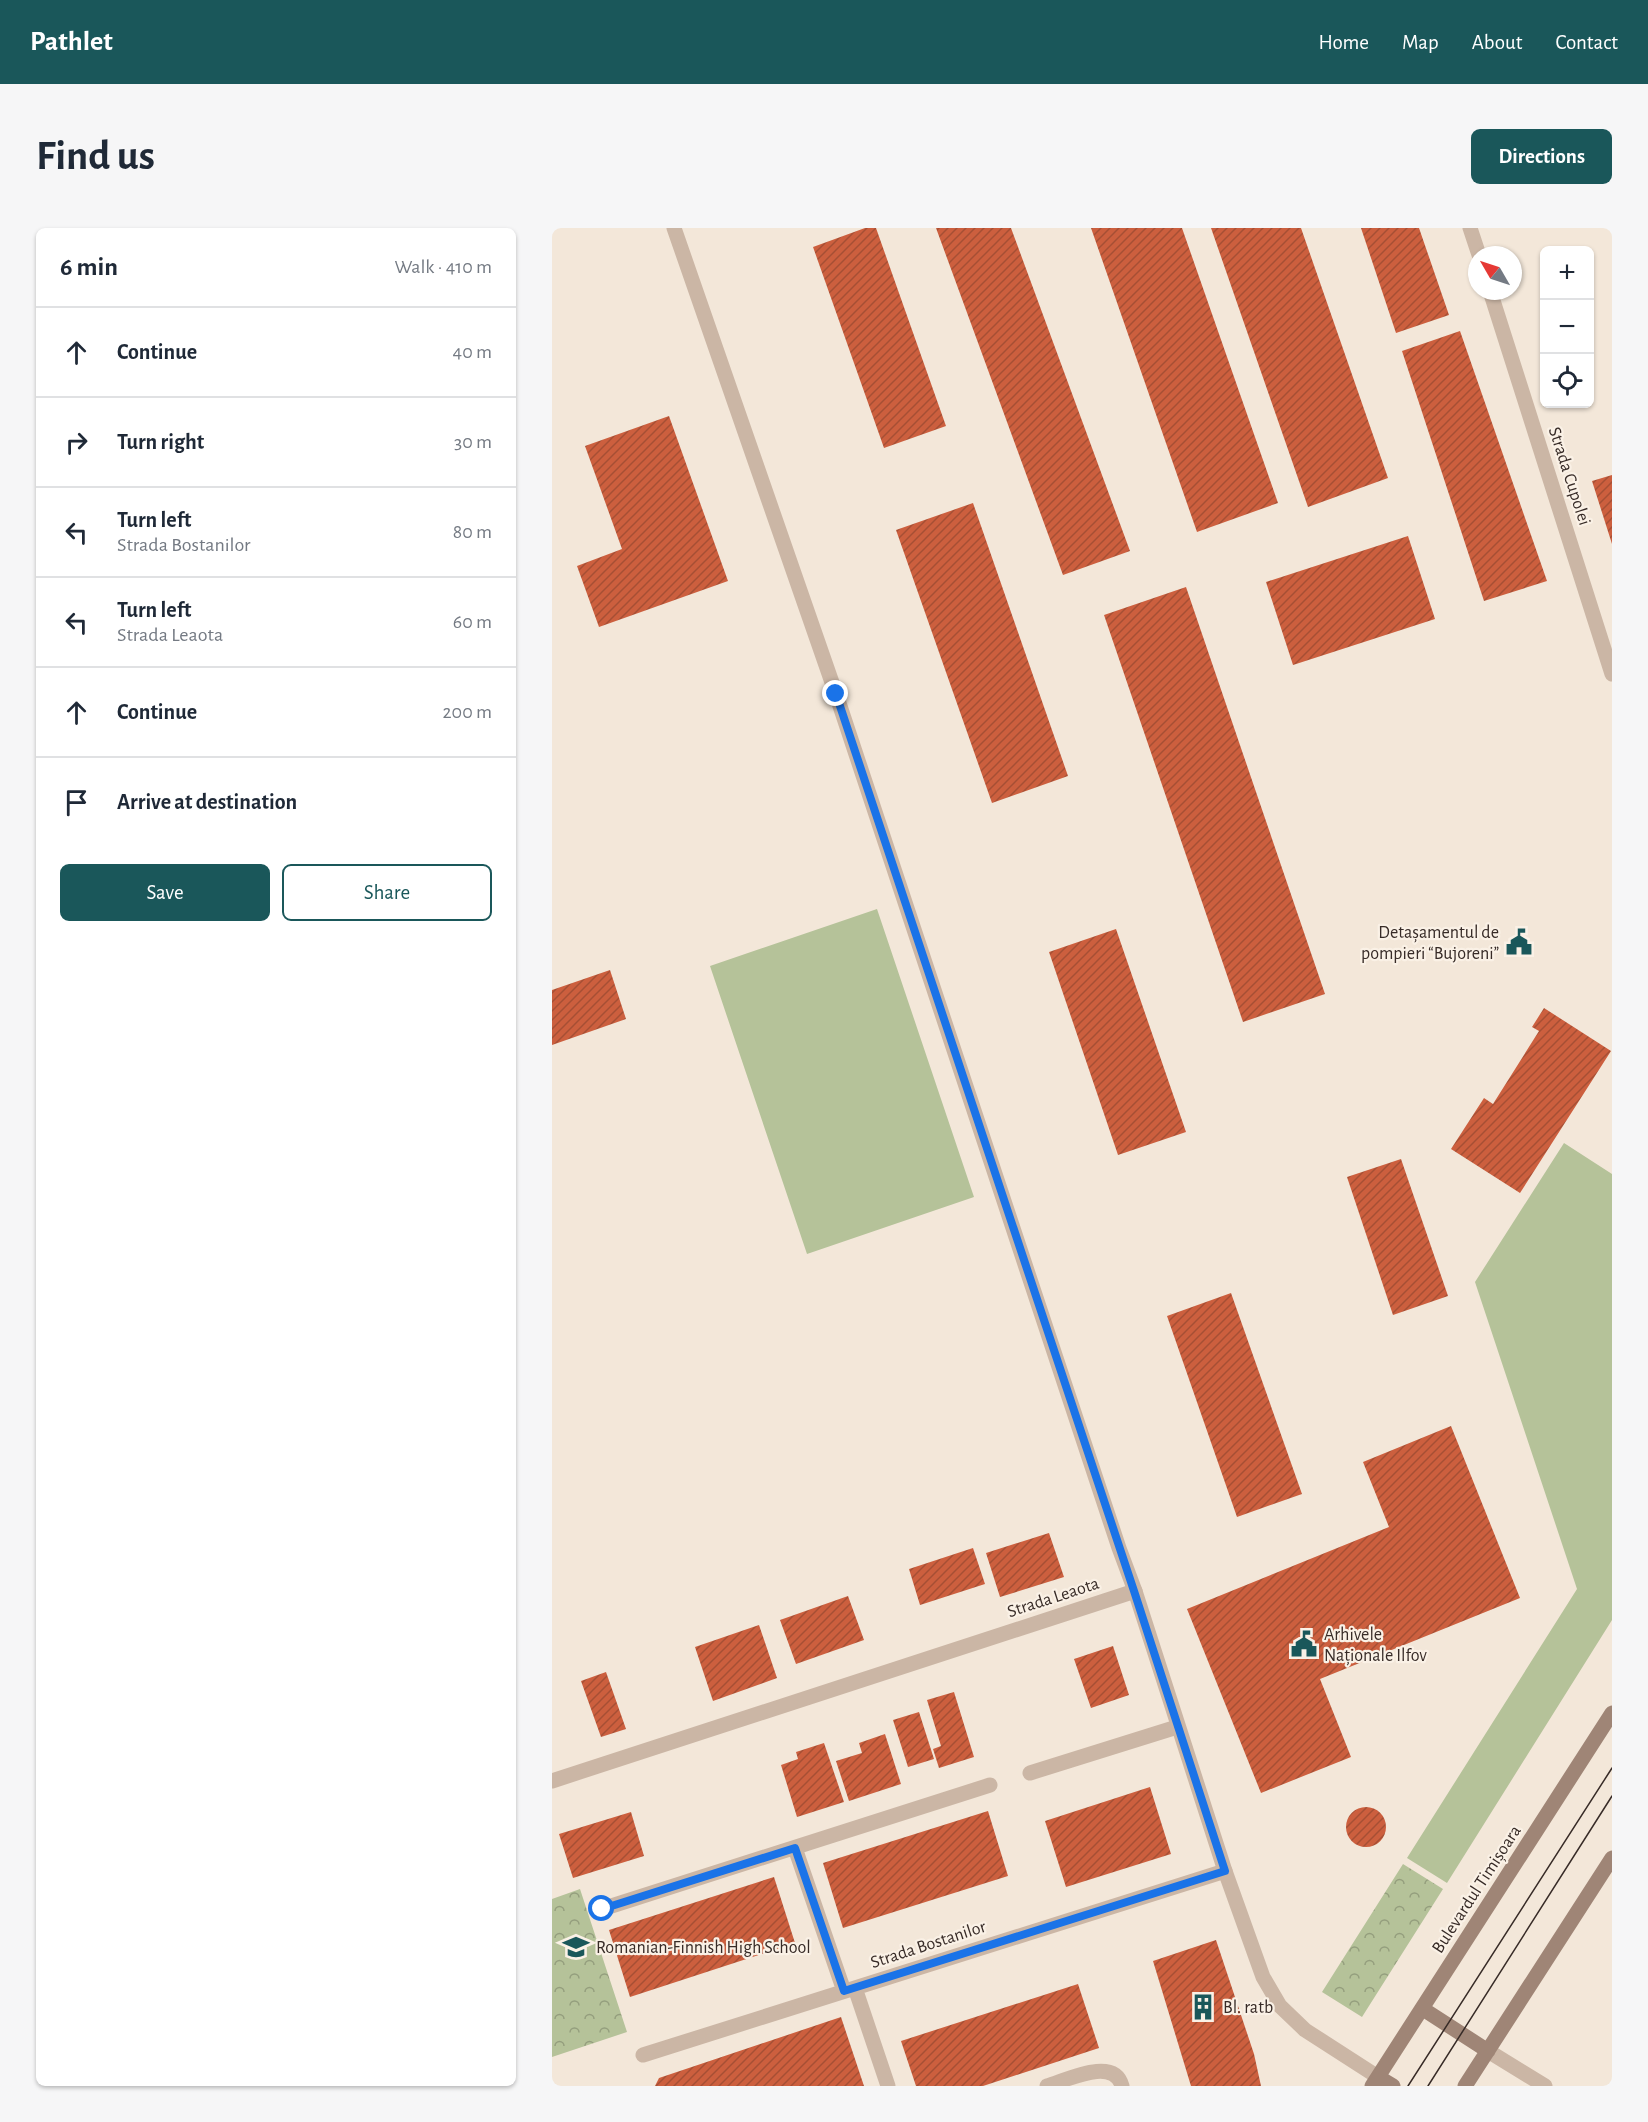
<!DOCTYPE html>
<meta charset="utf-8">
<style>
body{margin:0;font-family:"Alegreya Sans",sans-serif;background:#f6f6f7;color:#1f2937}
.controls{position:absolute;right:18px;top:18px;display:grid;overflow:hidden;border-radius:9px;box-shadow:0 2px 4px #0004}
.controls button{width:54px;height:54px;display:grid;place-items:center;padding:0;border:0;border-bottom:2px solid #e0e1e3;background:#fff;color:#1f2937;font:30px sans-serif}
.compass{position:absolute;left:916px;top:18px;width:54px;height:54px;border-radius:50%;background:#fff;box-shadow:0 2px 4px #0004;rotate:309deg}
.stop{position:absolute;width:18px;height:18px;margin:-14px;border:4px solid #1a73e8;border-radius:50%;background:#fff}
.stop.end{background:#1a73e8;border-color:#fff;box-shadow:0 2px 6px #0008}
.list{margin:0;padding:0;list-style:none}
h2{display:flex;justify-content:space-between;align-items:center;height:78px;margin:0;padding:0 24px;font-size:26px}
h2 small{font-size:20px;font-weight:400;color:#747a83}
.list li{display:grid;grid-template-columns:39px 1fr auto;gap:18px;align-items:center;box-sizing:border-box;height:90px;padding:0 24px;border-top:2px solid #e0e1e3}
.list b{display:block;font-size:22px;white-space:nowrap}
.list p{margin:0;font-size:20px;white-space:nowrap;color:#747a83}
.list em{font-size:20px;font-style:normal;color:#747a83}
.actions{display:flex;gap:12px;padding:18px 24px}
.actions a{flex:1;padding:14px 0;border:2px solid #1a575a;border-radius:9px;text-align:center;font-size:21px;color:#1a575a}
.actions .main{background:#1a575a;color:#fff}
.icon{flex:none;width:33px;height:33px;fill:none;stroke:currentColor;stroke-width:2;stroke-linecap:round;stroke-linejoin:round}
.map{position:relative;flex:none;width:1060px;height:1858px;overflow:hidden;border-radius:9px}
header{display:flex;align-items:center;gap:36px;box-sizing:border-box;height:84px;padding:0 30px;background:#1a575a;color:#fff}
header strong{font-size:28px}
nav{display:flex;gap:33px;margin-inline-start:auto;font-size:21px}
.intro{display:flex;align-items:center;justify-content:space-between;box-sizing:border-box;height:144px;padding:0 36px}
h1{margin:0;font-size:42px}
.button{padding:15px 27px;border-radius:9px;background:#1a575a;color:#fff;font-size:21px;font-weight:700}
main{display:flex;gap:36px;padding:0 36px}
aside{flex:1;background:#fff;border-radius:9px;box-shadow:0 2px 4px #0004}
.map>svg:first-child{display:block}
.grass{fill:#b5c299}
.forest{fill:url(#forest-crowns)}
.building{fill:url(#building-hatch)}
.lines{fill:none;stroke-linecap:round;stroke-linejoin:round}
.service{stroke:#cbb6a5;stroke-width:15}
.minor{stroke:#cbb6a5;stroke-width:15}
.tertiary{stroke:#cbb6a5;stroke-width:15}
.secondary{stroke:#9f8576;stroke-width:15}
.tram{stroke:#372b27;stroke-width:1.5}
.route{stroke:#1a73e8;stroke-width:8}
.labels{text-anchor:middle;stroke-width:4.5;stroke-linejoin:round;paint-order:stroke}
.street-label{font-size:18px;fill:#372b27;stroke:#faf1e6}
.poi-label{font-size:18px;fill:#372b27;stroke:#faf1e6;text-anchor:start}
</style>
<header>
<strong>Pathlet</strong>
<nav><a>Home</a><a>Map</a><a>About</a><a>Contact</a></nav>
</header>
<div class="intro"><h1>Find us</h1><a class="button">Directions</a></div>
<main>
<aside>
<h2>6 min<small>Walk · 410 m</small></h2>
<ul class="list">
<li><svg class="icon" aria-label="ahead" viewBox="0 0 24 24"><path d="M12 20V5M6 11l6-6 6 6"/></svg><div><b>Continue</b></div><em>40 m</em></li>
<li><svg class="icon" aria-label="right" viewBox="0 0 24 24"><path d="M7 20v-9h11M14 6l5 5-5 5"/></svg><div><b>Turn right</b></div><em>30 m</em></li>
<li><svg class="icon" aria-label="left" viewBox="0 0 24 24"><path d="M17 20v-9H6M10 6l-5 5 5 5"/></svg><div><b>Turn left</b><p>Strada Bostanilor</p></div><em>80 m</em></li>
<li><svg class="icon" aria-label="left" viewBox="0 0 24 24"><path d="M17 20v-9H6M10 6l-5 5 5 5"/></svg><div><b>Turn left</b><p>Strada Leaota</p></div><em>60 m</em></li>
<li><svg class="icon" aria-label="ahead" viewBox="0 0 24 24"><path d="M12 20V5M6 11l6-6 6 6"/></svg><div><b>Continue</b></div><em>200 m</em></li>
<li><svg class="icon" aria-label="arrive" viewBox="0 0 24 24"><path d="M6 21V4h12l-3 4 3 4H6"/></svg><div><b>Arrive at destination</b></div></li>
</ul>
<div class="actions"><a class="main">Save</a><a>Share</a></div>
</aside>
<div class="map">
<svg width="1060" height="1858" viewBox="0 0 1060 1858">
<defs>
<pattern id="forest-crowns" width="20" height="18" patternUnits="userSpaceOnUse" patternTransform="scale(1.5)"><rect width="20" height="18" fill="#b5c299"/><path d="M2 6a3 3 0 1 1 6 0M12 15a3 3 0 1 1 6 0" fill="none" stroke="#949e7d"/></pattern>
<pattern id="building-hatch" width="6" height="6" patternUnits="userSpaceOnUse" patternTransform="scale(1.5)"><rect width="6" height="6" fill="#cc5f3e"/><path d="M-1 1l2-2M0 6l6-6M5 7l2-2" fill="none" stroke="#a64f34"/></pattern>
</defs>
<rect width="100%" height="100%" fill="#f3e7d9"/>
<path class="grass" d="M325,681L422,969L255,1026L158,738Z
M1012,915L1060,946V1392L895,1655L855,1630L1025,1361L923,1054Z"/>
<path class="forest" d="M851,1636L891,1661L810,1789L770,1764Z
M28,1661L75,1804L0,1829V1671Z"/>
<path class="building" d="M313,0H324L394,198L332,220L261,19Z
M384,0H459L578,323L511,347Z
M539,0H630L726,275L645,304Z
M659,0H749L836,250L756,279Z
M809,0H867L897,87L844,105Z
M908,103L995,353L932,373L850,123Z
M117,188L176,353L47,399L25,338L70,321L33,218Z
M1060,247V316L1040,253Z
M421,275L516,548L440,575L344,302Z
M856,308L883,391L741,437L714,354Z
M634,359L773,766L691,794L552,387Z
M564,701L634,904L566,927L497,724Z
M58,742L74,791L0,817V762Z
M992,780L1059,823L968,965L899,921L932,870L941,876L987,803L980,799Z
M849,931L896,1068L841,1087L795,949Z
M679,1065L750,1266L685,1289L615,1088Z
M899,1198L968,1370L768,1451L799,1529L709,1565L635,1381L837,1299L811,1234Z
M497,1305L512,1349L448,1369L434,1325Z
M421,1320L433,1356L368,1377L357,1341Z
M296,1368L312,1412L244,1436L228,1392Z
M207,1397L225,1450L161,1473L143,1419Z
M561,1418L577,1467L539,1480L522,1431Z
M54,1444L74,1501L49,1509L29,1453Z
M402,1464L422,1529L387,1540L381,1521L389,1518L375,1472Z
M367,1484L382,1531L356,1539L341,1492Z
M333,1506L349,1556L297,1573L284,1533L310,1525L307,1515Z
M272,1515L292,1574L245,1589L229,1537L246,1531L244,1524Z
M598,1559L619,1626L514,1659L493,1593Z
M794 1599a20 20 0 1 1 40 0a20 20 0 1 1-40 0Z
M436,1583L456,1648L291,1700L271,1635Z
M79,1584L92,1628L21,1650L7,1606Z
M222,1649L243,1715L78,1769L57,1702Z
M664,1712L702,1826L709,1858H639L601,1733Z
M526,1756L547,1820L431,1858H364L349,1813Z
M289,1789L312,1858H103L107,1850Z"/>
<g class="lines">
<path class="service" d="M122,0L284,466L567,1320L583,1363
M918,0L927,27
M938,63L1060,446
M478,1545L625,1499
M243,1620L292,1763
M50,1681L438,1557
M303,1760L336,1858
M91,1827L673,1643
M495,1858C515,1852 562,1828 570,1858"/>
<path class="minor" d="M0,1553L583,1363L673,1643L711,1749L728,1778L753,1802L826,1849"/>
<path class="tertiary" d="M936,1823L993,1858"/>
<path class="secondary" d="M871,1781L936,1823
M826,1849L841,1858
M820,1858L1060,1485
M913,1858L1060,1630"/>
<path class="tram" d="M856,1858L1060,1540
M876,1858L1060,1568"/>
</g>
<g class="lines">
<path class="route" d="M50,1681L243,1620L292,1763L673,1643L582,1363L284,466"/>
</g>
<defs>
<g id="civic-bare" transform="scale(2.07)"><path d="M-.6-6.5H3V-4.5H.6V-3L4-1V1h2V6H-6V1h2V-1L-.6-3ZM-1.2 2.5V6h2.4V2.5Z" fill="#1a575a" stroke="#faf1e6" stroke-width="2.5" paint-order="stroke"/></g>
<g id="school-bare" transform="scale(2.07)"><path d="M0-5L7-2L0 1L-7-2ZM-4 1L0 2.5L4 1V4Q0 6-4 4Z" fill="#1a575a" stroke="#faf1e6" stroke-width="2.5" paint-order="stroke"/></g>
<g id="building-bare" transform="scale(2.07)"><path d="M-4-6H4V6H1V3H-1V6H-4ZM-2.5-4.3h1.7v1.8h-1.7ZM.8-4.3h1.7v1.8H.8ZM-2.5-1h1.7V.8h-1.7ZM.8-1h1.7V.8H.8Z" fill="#1a575a" stroke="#faf1e6" stroke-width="2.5" paint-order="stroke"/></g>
</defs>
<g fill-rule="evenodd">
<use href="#civic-bare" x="967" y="714"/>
<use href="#civic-bare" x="752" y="1416"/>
<use href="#school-bare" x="24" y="1719"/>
<use href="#building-bare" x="651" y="1779"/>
</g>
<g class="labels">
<g class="street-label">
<text transform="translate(1018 248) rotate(72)" y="6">Strada Cupolei</text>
<text transform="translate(501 1369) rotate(-18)" y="6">Strada Leaota</text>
<text transform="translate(924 1661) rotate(-57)" y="6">Bulevardul Timișoara</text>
<text transform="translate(376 1716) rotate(-18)" y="6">Strada Bostanilor</text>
</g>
<g class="poi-label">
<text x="947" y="710" text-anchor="end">Detașamentul de<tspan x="947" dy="21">pompieri “Bujoreni”</tspan></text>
<text x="772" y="1412">Arhivele<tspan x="772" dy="21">Naționale Ilfov</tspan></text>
<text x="44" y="1725">Romanian-Finnish High School</text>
<text x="671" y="1785">Bl. ratb</text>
</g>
</g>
</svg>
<div class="controls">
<button>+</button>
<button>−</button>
<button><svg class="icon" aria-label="locate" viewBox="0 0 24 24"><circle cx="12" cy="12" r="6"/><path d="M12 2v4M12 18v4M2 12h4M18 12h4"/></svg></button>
</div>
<svg class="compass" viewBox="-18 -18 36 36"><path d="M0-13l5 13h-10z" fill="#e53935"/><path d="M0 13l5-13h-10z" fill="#747a83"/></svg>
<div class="stop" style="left:50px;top:1681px"></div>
<div class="stop end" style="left:284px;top:466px"></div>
</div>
</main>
